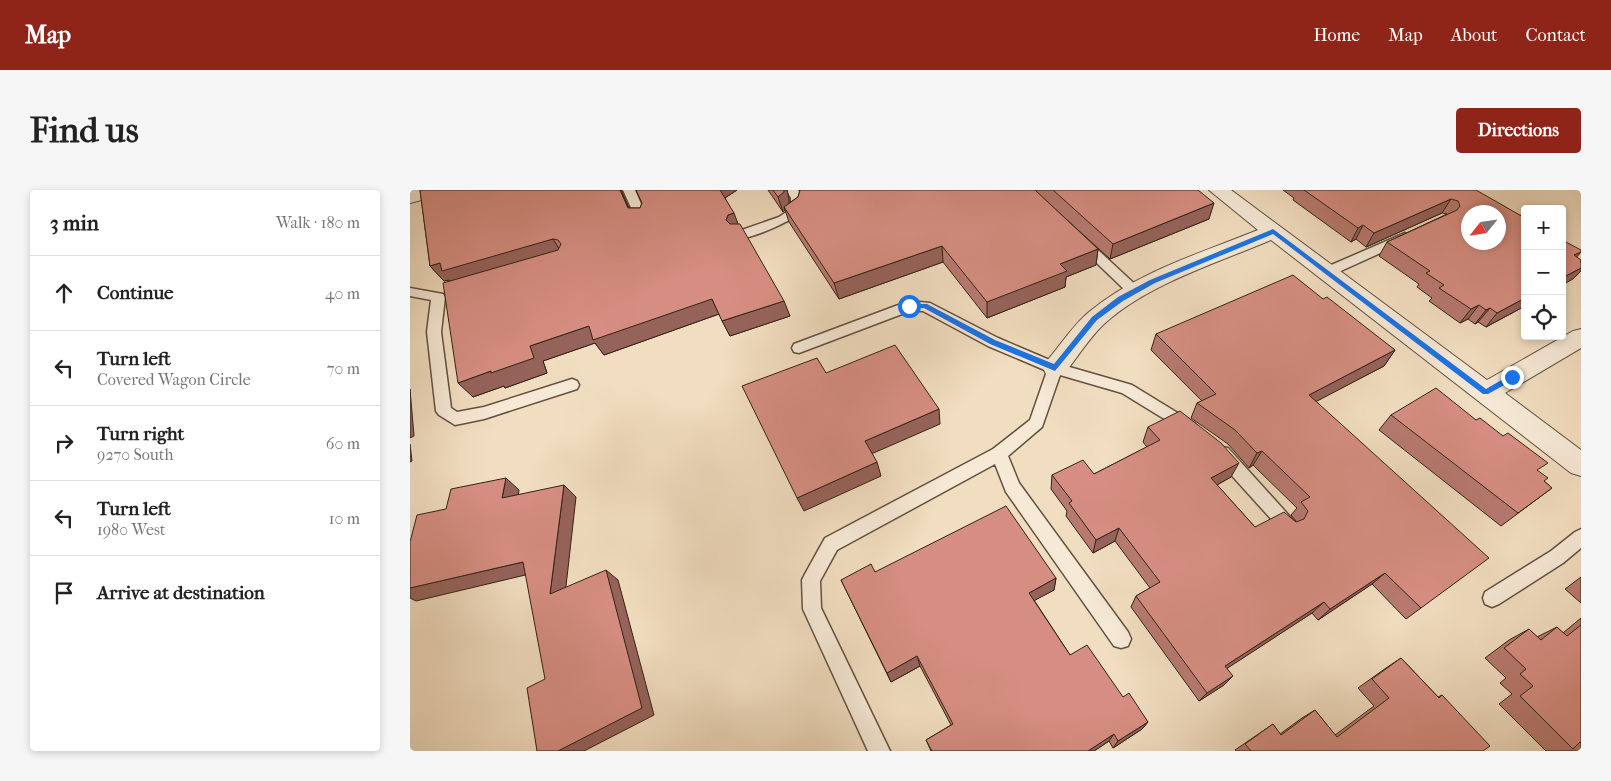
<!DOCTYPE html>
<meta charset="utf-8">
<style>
body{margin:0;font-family:"IM FELL French Canon",serif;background:#f6f6f6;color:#222}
.controls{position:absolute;right:15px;top:15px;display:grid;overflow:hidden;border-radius:5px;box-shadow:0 2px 8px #0003}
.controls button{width:45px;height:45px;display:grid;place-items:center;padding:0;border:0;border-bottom:1px solid #e0e0e0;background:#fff;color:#222;font:25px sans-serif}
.compass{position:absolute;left:1051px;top:15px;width:45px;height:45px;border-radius:50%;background:#fff;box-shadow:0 2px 8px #0003;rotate:240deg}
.stop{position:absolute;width:15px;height:15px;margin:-11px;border:4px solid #1a73e8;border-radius:50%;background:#fff}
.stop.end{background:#1a73e8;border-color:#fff;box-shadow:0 1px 5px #0008}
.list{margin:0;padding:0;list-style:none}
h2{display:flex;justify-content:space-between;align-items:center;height:65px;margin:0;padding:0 20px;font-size:21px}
h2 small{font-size:16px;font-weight:400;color:#767676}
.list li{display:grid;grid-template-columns:32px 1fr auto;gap:15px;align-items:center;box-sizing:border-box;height:75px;padding:0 20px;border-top:1px solid #e0e0e0}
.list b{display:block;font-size:19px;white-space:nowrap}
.list p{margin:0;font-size:16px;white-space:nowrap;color:#767676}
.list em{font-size:16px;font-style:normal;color:#767676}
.icon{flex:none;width:28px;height:28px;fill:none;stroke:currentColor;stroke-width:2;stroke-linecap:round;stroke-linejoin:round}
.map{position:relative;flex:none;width:1171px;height:561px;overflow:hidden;border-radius:5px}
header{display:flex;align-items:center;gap:30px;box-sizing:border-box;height:70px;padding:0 25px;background:#8f2418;color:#fff}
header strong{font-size:24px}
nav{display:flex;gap:28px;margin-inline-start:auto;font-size:18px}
.intro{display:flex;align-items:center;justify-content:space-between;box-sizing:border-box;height:120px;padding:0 30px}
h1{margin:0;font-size:35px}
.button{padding:12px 22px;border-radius:5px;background:#8f2418;color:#fff;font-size:18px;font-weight:700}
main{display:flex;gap:30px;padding:0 30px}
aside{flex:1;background:#fff;border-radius:5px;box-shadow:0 2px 8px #0003}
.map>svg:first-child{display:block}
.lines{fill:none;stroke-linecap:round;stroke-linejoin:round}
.lane-casing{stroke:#635140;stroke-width:3}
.street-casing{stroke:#635140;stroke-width:2}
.lane{fill:#f6e9d6;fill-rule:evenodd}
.street{fill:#f6e9d6;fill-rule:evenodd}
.wall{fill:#b87a70;stroke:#342216}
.shaded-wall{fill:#96635b;stroke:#342216}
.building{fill:#d68e82;stroke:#342216;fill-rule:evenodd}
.route{fill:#1a73e8}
</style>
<header>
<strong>Map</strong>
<nav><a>Home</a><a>Map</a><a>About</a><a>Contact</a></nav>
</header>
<div class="intro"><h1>Find us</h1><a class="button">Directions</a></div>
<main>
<aside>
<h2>3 min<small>Walk · 180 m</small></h2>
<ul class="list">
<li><svg class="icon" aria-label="ahead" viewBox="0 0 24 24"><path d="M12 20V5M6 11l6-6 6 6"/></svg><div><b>Continue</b></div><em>40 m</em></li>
<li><svg class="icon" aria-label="left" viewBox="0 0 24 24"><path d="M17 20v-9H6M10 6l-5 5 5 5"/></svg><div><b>Turn left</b><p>Covered Wagon Circle</p></div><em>70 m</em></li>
<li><svg class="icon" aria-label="right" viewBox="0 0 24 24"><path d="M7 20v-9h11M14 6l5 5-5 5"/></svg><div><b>Turn right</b><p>9270 South</p></div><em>60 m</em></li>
<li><svg class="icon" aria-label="left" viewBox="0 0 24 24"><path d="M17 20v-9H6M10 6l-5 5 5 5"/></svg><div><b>Turn left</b><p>1980 West</p></div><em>10 m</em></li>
<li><svg class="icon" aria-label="arrive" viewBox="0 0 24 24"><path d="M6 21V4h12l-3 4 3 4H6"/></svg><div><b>Arrive at destination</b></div></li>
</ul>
</aside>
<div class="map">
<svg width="1171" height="561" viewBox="0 0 1171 561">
<rect width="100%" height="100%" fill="#f1ddc0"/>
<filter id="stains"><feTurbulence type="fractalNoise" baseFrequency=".004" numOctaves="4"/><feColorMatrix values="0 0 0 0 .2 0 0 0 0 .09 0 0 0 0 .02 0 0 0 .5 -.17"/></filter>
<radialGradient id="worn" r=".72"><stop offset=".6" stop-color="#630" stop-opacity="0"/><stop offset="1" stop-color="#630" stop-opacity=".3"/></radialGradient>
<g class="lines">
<g class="lane-casing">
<path id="lane" d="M213,0H225L238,30L236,33H228Z
M376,0H388L393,8L391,23C380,31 339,51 326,48L324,45L326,42L369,27L381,19V8Z
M995,43L1001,47L999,50L922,85H912L911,82L912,79Z
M671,47L675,48L729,98L731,101L729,104H719L667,54L665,51Z
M0,98L33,104L35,107L31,142L41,218L47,222L74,217L162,189L167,191L169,195L167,199L74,229L45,235L29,225L26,221L17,142L21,110L0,106Z
M499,111L520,113L588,148L649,174L722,195L784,233L787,237L784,241L779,243L774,241L712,203L650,185L632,237L598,266L609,293L718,442L721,449L718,456L711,458L704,456L596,302L585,274L427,360L410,391L411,418L480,561H458L393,419L392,390L395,384L415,348L583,259L620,230L637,181L578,156L513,121H500L389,163L384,162L382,158L384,154Z
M812,257L818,258L883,330L886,335L883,340L877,343L871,340L806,268L804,263L806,258Z
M1171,339V358L1153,373L1089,414L1082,417L1075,414L1073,408L1075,402L1141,361L1165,342Z"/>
</g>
<g class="street-casing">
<path id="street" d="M4,0H38L35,4L0,13V1Z
M799,0H821L1077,190L1163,141L1171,139V158L1095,203L1171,260V286L1161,283L861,50C807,73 738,94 694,134C679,148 667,168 654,184L645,187L636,184L633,178L636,172C650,156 663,135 679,122C727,82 791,63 848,40Z"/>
</g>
<use href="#lane" class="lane"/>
<use href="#street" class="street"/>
</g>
<path class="wall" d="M10,0H211L219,18H230L232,13L226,0H327L315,8L328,34L380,126L320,146L309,124L194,165L185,153L133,171L137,183L95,198L94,196L63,207L40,91L39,90L34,91L20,76Z
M358,0H377L379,9V13L388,7L390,0H788L799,29L700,69L633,8L688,59L686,75L656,87L655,97L577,128L533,72L429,109L379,32L375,20L373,22Z
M873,0H1066L1115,116L1076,137L1068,132L1065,134L1058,129L1050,133L1019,111L1022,108L1007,97L1009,94L969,66L977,52L1037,24L1032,23L956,57L946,49L941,52L883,10L884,8Z
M913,109L985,160L974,176L906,211L1011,418L996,429L962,394L908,430L902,423L817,478L814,495L789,511L721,417L726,406L740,398L705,351L683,363L656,326L657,321L641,299L642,285L684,284L737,257L733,252L738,237L821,287L807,295L845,337L886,331L881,325L887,318L843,275L839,278L818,254L781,228L787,213L792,211L741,160L746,144Z
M981,225L1128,281L1134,291L1142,298L1091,336L969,240Z
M465,382L646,388L644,400L624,410L660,465L713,507L738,532L732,539L703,558L699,551L684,561H521L516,550L541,535L510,476L481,492L431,390Z
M1171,387V413L1155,399Z
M1171,428V561H1136L1089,514L1102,504L1090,493L1096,488L1075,468L1099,450L1119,439L1127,447L1147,437L1153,443Z
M991,468L1028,507L1032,505L1073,561H826L825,560L863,534L870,544L892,528L905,520L925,545L964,516L948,498L976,478Z"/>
<path class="shaded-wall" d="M210,0H211L226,34L218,18Z
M309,0H327L313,9Z
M374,0H377L379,9V18L374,17L375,20L373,22L368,7Z
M1041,9L1032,23L956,57L964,43Z
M804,13L799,29L700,69L703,54Z
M324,23L330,39L324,41L316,30L318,25Z
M953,35L946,49L941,52L948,38Z
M143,49L153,65L45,97L39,90L34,91L20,76L30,73Z
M532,56L533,72L429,109L424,93Z
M688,59L686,75L656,87L655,97L577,128V112L650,74Z
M1171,62L1160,75L1164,65Z
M1171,78V81L1163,89L1152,95V88Z
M1115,108V116L1076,137L1087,123Z
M302,109L309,124L194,165L185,153L133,171L137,183L95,198L94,196L63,207L48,193L81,181L120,156L179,136Z
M374,111L380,126L320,146L312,131Z
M1069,115L1058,129L1050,133L1061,119Z
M1080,118L1068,132L1065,134L1076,120Z
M985,160L974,176L890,220L899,205Z
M0,199L4,246L0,248Z
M529,219L530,234L459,265L455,251Z
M0,254L2,271L0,272Z
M852,261L843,275L839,278L847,263Z
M467,272L471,286L394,321L387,308Z
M829,273L821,287L794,302L801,288Z
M96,288L109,300L106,319L92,308Z
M154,295L166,307L154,414L140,404Z
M709,338L705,351L683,363L686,350Z
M113,372L128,382L6,411L0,408V398Z
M196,380L208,390L244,525L174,561H148Z
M975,383L962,394L908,430L920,419Z
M646,388L644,400L618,414L619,403Z
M914,412L902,423L807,485L815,476Z
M507,466L510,476L481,492L477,483Z
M823,486L814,495L789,511L797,503Z
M738,532L732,539L703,558L708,551Z
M704,544L699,551L684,561H678Z"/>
<path class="building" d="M10,0H210L218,18H230L232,13L226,0H310L324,23L318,25L316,30L320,34H330L374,111L312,131L302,109L183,150L179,136L120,156L124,168L81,183V181L48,193L33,93L148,60L151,54L148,50L143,49L32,81L30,73L20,76Z
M363,0H374V2L368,7Z
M390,0H625L688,59L650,74L657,81L577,112L532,56L424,93L374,17L388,7Z
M643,0H788L804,13L703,54Z
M894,0H1066L1115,28V108L1087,123L1080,118L1076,120L1069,115L1061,119L1029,98L1034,95L1016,83L1020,81L977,52L1047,20L1050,16L1048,11L1041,9L964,43L953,35L948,38ZM1058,22H1088V52H1058Z
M1152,50L1171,60V62L1164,65L1171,70V71L1170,72H1171V78L1152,88Z
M883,85L913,109L917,107L985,160L899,205L1079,368L1011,418L975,383L920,419L914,412L815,476L823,486L797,503L726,406L750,392L709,338L686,350L659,313L662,311L642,285L673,270L684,284L750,250L738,237L770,221L811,253L829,273L801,288L845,337L874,322L886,332L894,329L898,321L891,312L900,307L852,261L847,263L825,240L787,213L806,204L746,144Z
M485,155L529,219L455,251L467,272L387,308L332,196L407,168L416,183Z
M1026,198L1066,230L1070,228L1093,246L1098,243L1138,273L1127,280L1138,288L1134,291L1142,298L1108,323L981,225Z
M96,288L92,308L154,295L140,404L196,380L232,518L148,561H127L117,498L135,489L113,372L0,398V352L7,325L36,319L41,299Z
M596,316L646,388L619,403L660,465L677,455L713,507L719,503L738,532L708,551L704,544L678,561H522L516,550L543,534L507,466L477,483L431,390L461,374L465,382Z
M1171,435V553L1170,552L1163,559L1110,506L1123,496L1110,484L1116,479L1094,458L1119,439L1131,450L1147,437L1157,446Z
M991,468L1029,508L1032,505L1080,556L1073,561H841L835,554L863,534L871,545L905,520L927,547L979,508L962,489Z"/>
<path class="route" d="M863,39L1076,199L1100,185H1105V189L1078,204H1073L863,44L745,93L713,111L687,130L645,181L580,154L514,118H499L496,116L499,114H517L585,150L644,174L682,127L708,107L740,90Z"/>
<rect width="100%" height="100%" filter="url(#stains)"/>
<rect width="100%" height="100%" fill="url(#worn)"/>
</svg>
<div class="controls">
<button>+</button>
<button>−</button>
<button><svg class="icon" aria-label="locate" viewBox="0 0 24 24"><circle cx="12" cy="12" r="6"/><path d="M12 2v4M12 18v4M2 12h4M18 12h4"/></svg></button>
</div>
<svg class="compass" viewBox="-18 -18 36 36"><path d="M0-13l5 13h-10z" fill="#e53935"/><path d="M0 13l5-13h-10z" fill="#767676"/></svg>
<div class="stop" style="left:499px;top:116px"></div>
<div class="stop end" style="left:1102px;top:187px"></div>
</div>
</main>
